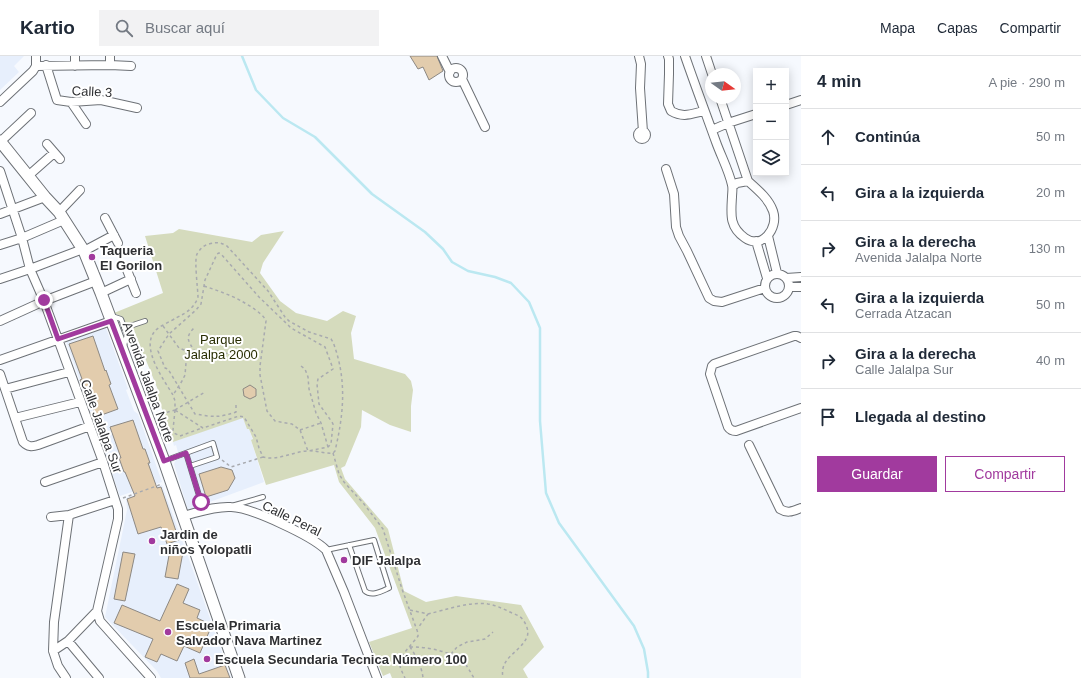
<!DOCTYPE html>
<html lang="es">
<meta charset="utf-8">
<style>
body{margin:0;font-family:Arial,sans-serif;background:#f2f2f3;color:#1f2937}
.controls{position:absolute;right:12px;top:12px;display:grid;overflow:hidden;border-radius:0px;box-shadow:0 2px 10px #0003}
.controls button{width:36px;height:36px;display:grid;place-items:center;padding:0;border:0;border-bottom:1px solid #e0e1e3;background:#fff;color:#1f2937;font:20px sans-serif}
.compass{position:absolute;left:705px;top:12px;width:36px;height:36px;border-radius:50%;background:#fff;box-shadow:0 2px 10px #0003;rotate:105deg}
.stop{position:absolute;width:12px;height:12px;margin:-9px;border:3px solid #a13a9e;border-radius:50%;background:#fff}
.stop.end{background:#a13a9e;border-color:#fff;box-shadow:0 1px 4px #0008}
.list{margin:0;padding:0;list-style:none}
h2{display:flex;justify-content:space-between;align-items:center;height:52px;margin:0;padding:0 16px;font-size:17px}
h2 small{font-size:13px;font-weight:400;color:#747a83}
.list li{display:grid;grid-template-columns:26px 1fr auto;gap:12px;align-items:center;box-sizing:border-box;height:56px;padding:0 16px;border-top:1px solid #e0e1e3}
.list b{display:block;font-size:15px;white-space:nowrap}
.list p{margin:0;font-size:13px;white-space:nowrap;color:#747a83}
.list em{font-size:13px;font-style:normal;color:#747a83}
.actions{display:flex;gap:8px;padding:12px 16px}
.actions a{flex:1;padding:9px 0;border:1px solid #a13a9e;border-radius:0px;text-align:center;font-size:14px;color:#a13a9e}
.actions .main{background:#a13a9e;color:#fff}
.icon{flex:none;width:22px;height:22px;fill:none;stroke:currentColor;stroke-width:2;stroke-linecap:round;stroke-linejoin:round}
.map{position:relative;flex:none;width:801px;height:622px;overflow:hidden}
header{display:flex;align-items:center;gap:24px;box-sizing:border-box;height:56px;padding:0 20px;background:#fff;border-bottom:1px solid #e0e1e3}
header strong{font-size:19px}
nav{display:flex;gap:22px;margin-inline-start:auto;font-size:14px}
.search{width:280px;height:36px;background:#f2f2f3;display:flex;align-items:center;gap:10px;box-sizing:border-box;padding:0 14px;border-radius:0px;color:#747a83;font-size:15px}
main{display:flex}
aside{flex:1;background:#fff}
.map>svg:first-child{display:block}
.built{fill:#e7effc}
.green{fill:#d5dbbd}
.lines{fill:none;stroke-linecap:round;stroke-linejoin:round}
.stream{stroke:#bbe8f1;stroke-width:2.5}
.building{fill:#e2ccad;stroke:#8c8883}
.lane-casing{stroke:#6d7176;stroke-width:6}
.street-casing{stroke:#6d7176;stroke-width:10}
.secondary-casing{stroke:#6d7176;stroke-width:13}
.path{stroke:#a8aaaf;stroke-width:1.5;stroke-dasharray:3 3;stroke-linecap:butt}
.lane{stroke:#fff;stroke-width:4}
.street{stroke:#fff;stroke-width:8}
.secondary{stroke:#fff;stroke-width:11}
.route{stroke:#a13a9e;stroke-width:5}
.poi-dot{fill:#a13a9e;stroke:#fff;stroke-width:1.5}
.labels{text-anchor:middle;stroke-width:4;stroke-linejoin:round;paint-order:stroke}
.street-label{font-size:13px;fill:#2f3033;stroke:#fff}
.poi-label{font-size:13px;font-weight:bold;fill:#2f3033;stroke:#fff;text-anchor:start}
.park-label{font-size:13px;fill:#292e03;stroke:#fff}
</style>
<header>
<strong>Kartio</strong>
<div class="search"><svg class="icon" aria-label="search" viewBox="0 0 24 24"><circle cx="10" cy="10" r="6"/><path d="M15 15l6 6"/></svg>Buscar aquí</div>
<nav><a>Mapa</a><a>Capas</a><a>Compartir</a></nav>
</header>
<main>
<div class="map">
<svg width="801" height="622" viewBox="0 0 801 622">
<rect width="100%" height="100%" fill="#f6f9fe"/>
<path class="built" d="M0,0H24L14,10L19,16L0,34Z
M106,272L128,333L126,334L134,355L138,358L162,426L120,440L66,285Z
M243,361L247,373H249L253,384H251L264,426L188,454L174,408L177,401L179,400L176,389L174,390L173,386Z
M162,429L194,517L231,622H161L157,615L105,561L127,454L126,442Z"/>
<path class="green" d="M179,173L252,186L261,179L284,175L263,207L260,217L280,245L296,257L327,265L343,255L356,260L351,277L354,303L405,318L411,325L413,334L411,350V376L390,369L362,354L361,371L345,410L341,412L345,423L388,473L404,535L426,546L456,540L521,549L544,591L523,613L528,622H392L390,617L383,620L369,586L412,572L375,472L339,426L334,409L266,429L251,384L253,383L249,373H247L243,362L173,386L161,350L155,347L154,343L158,334L131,267L125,269L123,261L114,257L163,237L145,180L173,177Z"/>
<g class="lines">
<path class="stream" d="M242,0L256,34L283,62L315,81L372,138L425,176L443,193L452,206L468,215L495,221L511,227L529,246L540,272V365L546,437L559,467L634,570L644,593L648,616V622"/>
</g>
<path class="building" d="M410,0H437L443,15L429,24L423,11L418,13Z
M93,280L105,315L106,314L111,328L109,329L118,353L96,361L87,337L85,338L80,324L82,323L69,288Z
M250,329L256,333V340L250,343L244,340L243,333Z
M133,364L143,393H145L150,407H148L157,432L161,431L179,484L167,488L161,471L138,478L127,443L135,440L125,416H124L119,402H121L110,371Z
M221,411L232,414L235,422L228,434L206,441L199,418Z
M170,494L183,496L178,523L165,521Z
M123,496L135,498L125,545L114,543Z
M177,528L189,533L183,547L200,554L197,562L212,569L200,597L184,590L177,605L161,598L157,606L145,601L153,583L114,567L122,549L160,565Z
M194,603L199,618L225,609L230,622H190L185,607Z"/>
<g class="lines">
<g class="lane-casing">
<path id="lane" d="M112,260L121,263L127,278L124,290
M124,272L145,265
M186,397L201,446
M164,405L213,387L217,401L190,410
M235,449L263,441
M326,494L374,484L389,532C382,535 372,541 365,535L349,489"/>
</g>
<g class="street-casing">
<path id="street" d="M110,0V9
M442,0L450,16
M639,0L641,8L640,32L643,76
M668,0L669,3V18L668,48L671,55C683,62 691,58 704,55
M685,0C695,29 706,58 716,86C721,100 729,115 732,129C733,133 732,137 732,141C731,158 729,171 745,182C762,194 779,172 773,155C769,143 757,133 748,125L737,127L733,130
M706,0L712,18
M46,9L57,44L71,46L101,44L137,52
M36,10L110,9L131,10
M75,10V0
M449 19a7 7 0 1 1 14 0a7 7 0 1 1-14 0Z
M462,23L485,71
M720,42L748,125
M0,46L33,15L36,10V0
M71,46L86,68
M786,49L801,44
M712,74L728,67L756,58
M638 79a4 4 0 1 1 8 0a4 4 0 1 1-8 0Z
M0,86L31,57
M47,88L60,103
M666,113L674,138L676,171L679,180L687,195L709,242L714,245L722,246L765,232
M0,115L22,182L30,213L44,245L103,406L118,453V463L97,555L100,565L151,622
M28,120L54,97
M59,156L80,134
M0,158L45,141
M105,162L118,187
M768,180L777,217
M756,185L767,222
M0,189L22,182L64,164
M84,195L114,179
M127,214L136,237
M765 230a12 12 0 1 1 24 0a12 12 0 1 1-24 0Z
M786,222L801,221
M0,223L30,213L83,193
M789,231H801
M101,237L131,223
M0,265L44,245L96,225
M801,282L797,280H794L714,308L712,310L710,318L728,371C730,374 732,375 736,375L801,352
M0,304L111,265
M0,318L23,386C28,391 32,391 38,389L90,370
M5,333L69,316
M15,362L80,346
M749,389L780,453C788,458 793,455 801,452
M45,426L103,406
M183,460C199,456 215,450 231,451C250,451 312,480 326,494L344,536L377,622
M51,461L69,459L115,444
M68,585L99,622
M53,595L68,585L97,555
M66,622L58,610L53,595L54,566L69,459"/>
</g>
<g class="secondary-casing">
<path id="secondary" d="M0,85L45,141L59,156L84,195L101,237L164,405L239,622"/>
</g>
<path class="path" d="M204,230C213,233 222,236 231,240C239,243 264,257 266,265L260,310V319L267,355L275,365L292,368L300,374L308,395L328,391L331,388L333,368L332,366L319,348L317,328L318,323L333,313L332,310L325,291L291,272L286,267
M163,270L179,292L184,294L189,301L186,307L185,319L182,325L173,339
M189,301L197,302L256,293
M189,301L194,294C188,285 185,281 194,272
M301,310L305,313L308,321L309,333L316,357L321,367L328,391
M236,349V356C218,362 214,361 195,358L168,313L165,312L158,295L169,278L196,254L201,248L205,224L217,198L219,197L221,198L259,241L286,267L289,265
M175,354L173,374L174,377L180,380L202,372
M175,354L205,336
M161,358L175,354V345L173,339C164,324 140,292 155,275C158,271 171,265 176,262C187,256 192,254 198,242C198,233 194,205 197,198C200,193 204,189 209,188C216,186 220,186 227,190L268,235L285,261L289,265L309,276L331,283L333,286C347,323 344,357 335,395L333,397C324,398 316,394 307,395C292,396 278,405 263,401L259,392L256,381L244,361L239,360L203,372L175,354
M300,374L321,367
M333,397L339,418L344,426L364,448L383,473L402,533L418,577V580C412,589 399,599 400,610C401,614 403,618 405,622
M222,404L231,411L263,401
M123,442L162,428
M410,554L428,558L418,572
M428,558C445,554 471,545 488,548C495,549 501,552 508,555C513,558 520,559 523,564C527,569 529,576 527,581C520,597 499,601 503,622
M410,591C415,591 420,591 426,592C435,593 455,598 461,604C467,608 470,616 474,622
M410,591C416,600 422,611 423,622
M451,598L457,591L467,586L485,583L493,576"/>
<use href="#lane" class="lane"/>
<use href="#street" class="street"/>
<use href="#secondary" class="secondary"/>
</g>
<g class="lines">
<path class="route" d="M44,244L58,283L111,265L164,405L186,397L201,446"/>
</g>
<g class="poi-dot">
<circle cx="92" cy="201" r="4"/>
<circle cx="152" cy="485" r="4"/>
<circle cx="344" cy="504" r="4"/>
<circle cx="168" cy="576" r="4"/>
<circle cx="207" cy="603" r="4"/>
</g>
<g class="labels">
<g class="street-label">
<text transform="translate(92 35) rotate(3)" y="5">Calle 3</text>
<text transform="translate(149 326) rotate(70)" y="5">Avenida Jalalpa Norte</text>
<text transform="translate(102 370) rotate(70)" y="5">Calle Jalalpa Sur</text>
<text transform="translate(292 462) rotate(26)" y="5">Calle Peral</text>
</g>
<g class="poi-label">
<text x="100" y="199">Taqueria<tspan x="100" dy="15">El Gorilon</tspan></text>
<text x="160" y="483">Jardin de<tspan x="160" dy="15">niños Yolopatli</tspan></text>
<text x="352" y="509">DIF Jalalpa</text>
<text x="176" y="574">Escuela Primaria<tspan x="176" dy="15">Salvador Nava Martinez</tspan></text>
<text x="215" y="608">Escuela Secundaria Tecnica Número 100</text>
</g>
<g class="park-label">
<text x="221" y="288">Parque<tspan x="221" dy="15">Jalalpa 2000</tspan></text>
</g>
</g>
</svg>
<div class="controls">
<button>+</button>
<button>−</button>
<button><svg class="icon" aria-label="layers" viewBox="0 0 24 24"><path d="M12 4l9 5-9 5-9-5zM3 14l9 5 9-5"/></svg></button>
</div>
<svg class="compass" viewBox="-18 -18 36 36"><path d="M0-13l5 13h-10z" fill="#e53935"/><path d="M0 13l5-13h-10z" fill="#747a83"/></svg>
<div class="stop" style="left:201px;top:446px"></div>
<div class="stop end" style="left:44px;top:244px"></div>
</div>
<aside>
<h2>4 min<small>A pie · 290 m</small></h2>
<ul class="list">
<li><svg class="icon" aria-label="ahead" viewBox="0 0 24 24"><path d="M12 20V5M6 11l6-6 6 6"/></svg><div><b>Continúa</b></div><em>50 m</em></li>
<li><svg class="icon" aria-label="left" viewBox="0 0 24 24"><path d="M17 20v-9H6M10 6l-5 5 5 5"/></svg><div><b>Gira a la izquierda</b></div><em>20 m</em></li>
<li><svg class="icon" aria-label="right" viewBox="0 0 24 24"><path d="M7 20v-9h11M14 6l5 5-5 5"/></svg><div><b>Gira a la derecha</b><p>Avenida Jalalpa Norte</p></div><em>130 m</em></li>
<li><svg class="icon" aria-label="left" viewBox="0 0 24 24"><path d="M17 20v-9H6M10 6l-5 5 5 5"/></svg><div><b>Gira a la izquierda</b><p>Cerrada Atzacan</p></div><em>50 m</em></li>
<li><svg class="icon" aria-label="right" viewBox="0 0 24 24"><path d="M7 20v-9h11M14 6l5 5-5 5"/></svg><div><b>Gira a la derecha</b><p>Calle Jalalpa Sur</p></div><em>40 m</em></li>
<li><svg class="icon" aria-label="arrive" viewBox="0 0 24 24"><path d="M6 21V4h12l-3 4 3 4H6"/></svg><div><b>Llegada al destino</b></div></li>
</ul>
<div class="actions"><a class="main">Guardar</a><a>Compartir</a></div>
</aside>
</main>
